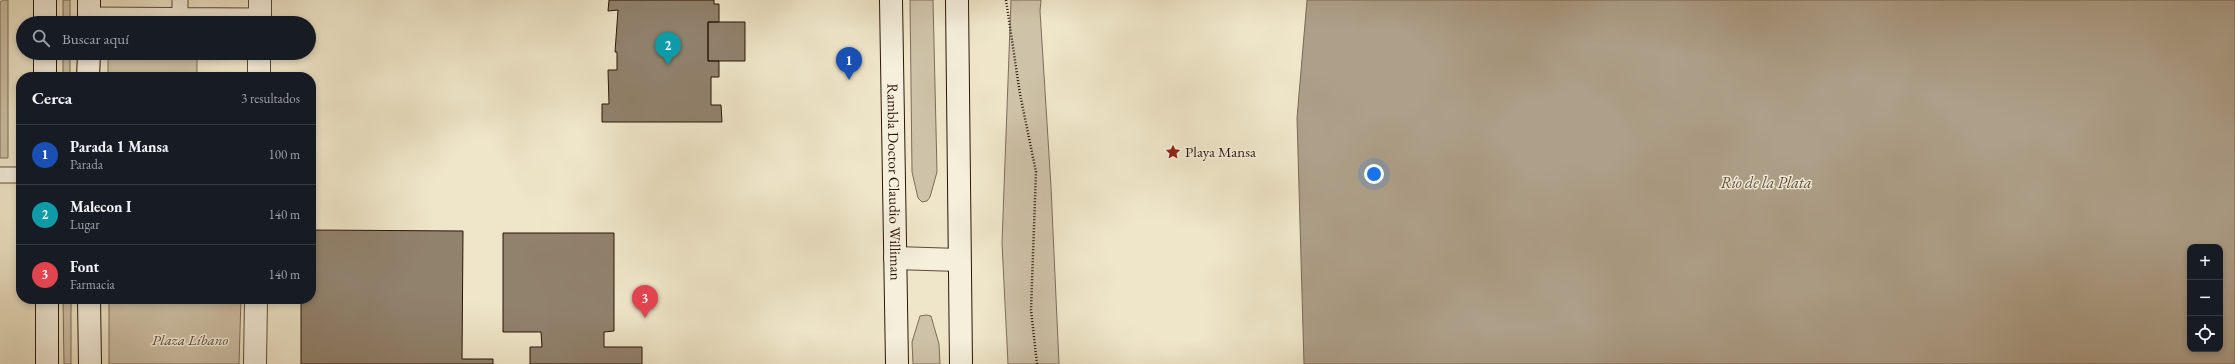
<!DOCTYPE html>
<html lang="es">
<meta charset="utf-8">
<style>
body{margin:0;font-family:"EB Garamond",serif;background:#242831;color:#f1f3f6}
.controls{position:absolute;right:12px;bottom:12px;display:grid;overflow:hidden;border-radius:8px;box-shadow:0 2px 6px #0003}
.controls button{width:36px;height:36px;display:grid;place-items:center;padding:0;border:0;border-bottom:1px solid #363941;background:#171b24;color:#f1f3f6;font:20px sans-serif}
.you{position:absolute;left:1374px;top:174px;width:14px;height:14px;margin:-10px;border:3px solid #fff;border-radius:50%;background:#1a73e8;box-shadow:0 0 0 6px #1a73e833}
.badge{display:grid;place-items:center;width:26px;height:26px;border-radius:50%;background:#8c9099;color:#fff;font-size:13px;font-weight:700}
.pin{position:absolute;translate:-50% -33px;filter:drop-shadow(0 1px 2px #0008)}
.pin::after{content:'';position:absolute;top:21px;width:14px;height:12px;background:inherit;clip-path:polygon(0 0,100% 0,50% 100%)}
.list{margin:0;padding:0;list-style:none}
h2{display:flex;justify-content:space-between;align-items:center;height:52px;margin:0;padding:0 16px;font-size:17px}
h2 small{font-size:13px;font-weight:400;color:#9ea1a6}
.list li{display:grid;grid-template-columns:26px 1fr auto;gap:12px;align-items:center;box-sizing:border-box;height:60px;padding:0 16px;border-top:1px solid #363941}
.list b{display:block;font-size:15px;white-space:nowrap}
.list p{margin:0;font-size:13px;white-space:nowrap;color:#9ea1a6}
.list em{font-size:13px;font-style:normal;color:#9ea1a6}
.icon{flex:none;width:22px;height:22px;fill:none;stroke:currentColor;stroke-width:2;stroke-linecap:round;stroke-linejoin:round}
.map{position:relative;flex:none;width:2235px;height:364px;overflow:hidden}
.search{position:absolute;background:#171b24;box-shadow:0 2px 6px #0003;left:16px;top:16px;width:300px;height:44px;display:flex;align-items:center;gap:10px;box-sizing:border-box;padding:0 14px;border-radius:22px;color:#9ea1a6;font-size:15px}
.panel{position:absolute;background:#171b24;box-shadow:0 2px 6px #0003;left:16px;top:72px;width:300px;height:232px;border-radius:16px}
.map>svg:first-child{display:block}
.green{fill:#cec2a8;stroke:#7d6c58}
.water{fill:#ad9f88;stroke:#796855;fill-rule:evenodd}
.building{fill:#91826d;stroke:#2c1509}
.lines{fill:none;stroke-linecap:round;stroke-linejoin:round}
.service-casing{stroke:#5d4939;stroke-width:17}
.minor-casing{stroke:#5d4939;stroke-width:24}
.secondary-casing{stroke:#2c1509;stroke-width:24}
.path{stroke:#2c1509;stroke-width:2.5;stroke-dasharray:1 2;stroke-linecap:butt}
.service{stroke:#f5efdc;stroke-width:15}
.minor{stroke:#f5efdc;stroke-width:22}
.secondary{stroke:#f5efdc;stroke-width:22}
.labels{text-anchor:middle;stroke-width:3;stroke-linejoin:round;paint-order:stroke}
.poi-label{font-size:15px;fill:#2c1509;stroke:#f5efdc;text-anchor:start}
.street-label{font-size:15px;fill:#2c1509;stroke:#f5efdc}
.park-label{font-size:15px;font-style:italic;fill:#5d4939;stroke:#f5efdc}
.water-label{font-size:16px;font-style:italic;fill:#604c3c;stroke:#f5efdc}
</style>
<div class="map">
<svg width="2235" height="364" viewBox="0 0 2235 364">
<rect width="100%" height="100%" fill="#efe6c9"/>
<filter id="stains"><feTurbulence type="fractalNoise" baseFrequency=".005" numOctaves="4"/><feColorMatrix values="0 0 0 0 .2 0 0 0 0 .09 0 0 0 0 .02 0 0 0 .5 -.17"/></filter>
<radialGradient id="worn" r=".72"><stop offset=".6" stop-color="#630" stop-opacity="0"/><stop offset="1" stop-color="#630" stop-opacity=".3"/></radialGradient>
<path class="green" d="M4,0H8V158H0V2Z
M63,0H70V23H63Z
M910,0H933L937,172L930,197L927,201L922,202L918,198L912,172Z
M1011,0H1041L1040,11L1051,187L1059,364H1008L1002,243Z
M63,53H70V77H63Z
M108,53H197V77H108Z
M63,299H71V364H64Z
M109,299H241L239,364H109Z
M926,315L931,316L939,344L940,364H913L912,342L920,316Z"/>
<path class="water" d="M1307,0H2235V364H1304L1297,118ZM2190,247H2220V349H2190Z"/>
<path class="building" d="M609,0H714V4H719V22H708V61H719V77H711V105H721L722,122H602V104H609L608,70H617V52H615L618,10L608,11Z
M708,22H745V61H708Z
M311,230L463,231L462,359H493V364H301V299H311Z
M503,233H614V331L604,332V347H642V364H530V347H542L541,332H503Z"/>
<g class="lines">
<g class="service-casing">
<path id="service" d="M180,0V15
M89,15L260,16
M0,175H21"/>
</g>
<g class="minor-casing">
<path id="minor" d="M260,23V0
M259,77V53
M895,258L959,260
M255,364L256,299"/>
</g>
<g class="secondary-casing">
<g id="secondary">
<path d="M89,0V23"/>
<path id="s1" d="M891,0L897,364"/>
<path d="M957,0L961,364"/>
<path d="M45,23V0"/>
<path d="M45,77V53"/>
<path d="M88,77L89,53"/>
<path d="M47,299V364"/>
<path d="M89,299L90,364"/>
</g>
</g>
<path class="path" d="M1006,0L1020,94L1036,172L1031,310L1037,364"/>
<use href="#service" class="service"/>
<use href="#minor" class="minor"/>
<use href="#secondary" class="secondary"/>
</g>
<defs>
<g id="sight-bare" transform="scale(1.2)"><path d="M0-6L1.8-2.2L6-1.7L2.9 1.2L3.7 5.4L0 3.3L-3.7 5.4L-2.9 1.2L-6-1.7L-1.8-2.2Z" fill="#8f2418" stroke="#f5efdc" stroke-width="2.5" paint-order="stroke"/></g>
</defs>
<g fill-rule="evenodd">
<use href="#sight-bare" x="1173" y="152"/>
</g>
<g class="labels">
<g class="poi-label">
<text x="1185" y="157">Playa Mansa</text>
</g>
<g class="street-label">
<text dy="5" stroke="none"><textPath href="#s1" startOffset="182">Rambla Doctor Claudio Williman</textPath></text>
</g>
<g class="park-label">
<text x="190" y="345">Plaza Líbano</text>
</g>
<g class="water-label">
<text x="1766" y="188">Río de la Plata</text>
</g>
</g>
<rect width="100%" height="100%" filter="url(#stains)"/>
<rect width="100%" height="100%" fill="url(#worn)"/>
</svg>
<div class="controls">
<button>+</button>
<button>−</button>
<button><svg class="icon" aria-label="locate" viewBox="0 0 24 24"><circle cx="12" cy="12" r="6"/><path d="M12 2v4M12 18v4M2 12h4M18 12h4"/></svg></button>
</div>
<div class="you"></div>
<div class="pin badge" style="left:849px;top:80px;background:#1a4fb4">1</div>
<div class="pin badge" style="left:668px;top:65px;background:#0f9aa8">2</div>
<div class="pin badge" style="left:645px;top:318px;background:#e0444e">3</div>
<div class="search"><svg class="icon" aria-label="search" viewBox="0 0 24 24"><circle cx="10" cy="10" r="6"/><path d="M15 15l6 6"/></svg>Buscar aquí</div>
<section class="panel">
<h2>Cerca<small>3 resultados</small></h2>
<ul class="list">
<li><span class="badge" style="background:#1a4fb4">1</span><div><b>Parada 1 Mansa</b><p>Parada</p></div><em>100 m</em></li>
<li><span class="badge" style="background:#0f9aa8">2</span><div><b>Malecon I</b><p>Lugar</p></div><em>140 m</em></li>
<li><span class="badge" style="background:#e0444e">3</span><div><b>Font</b><p>Farmacia</p></div><em>140 m</em></li>
</ul>
</section>
</div>
